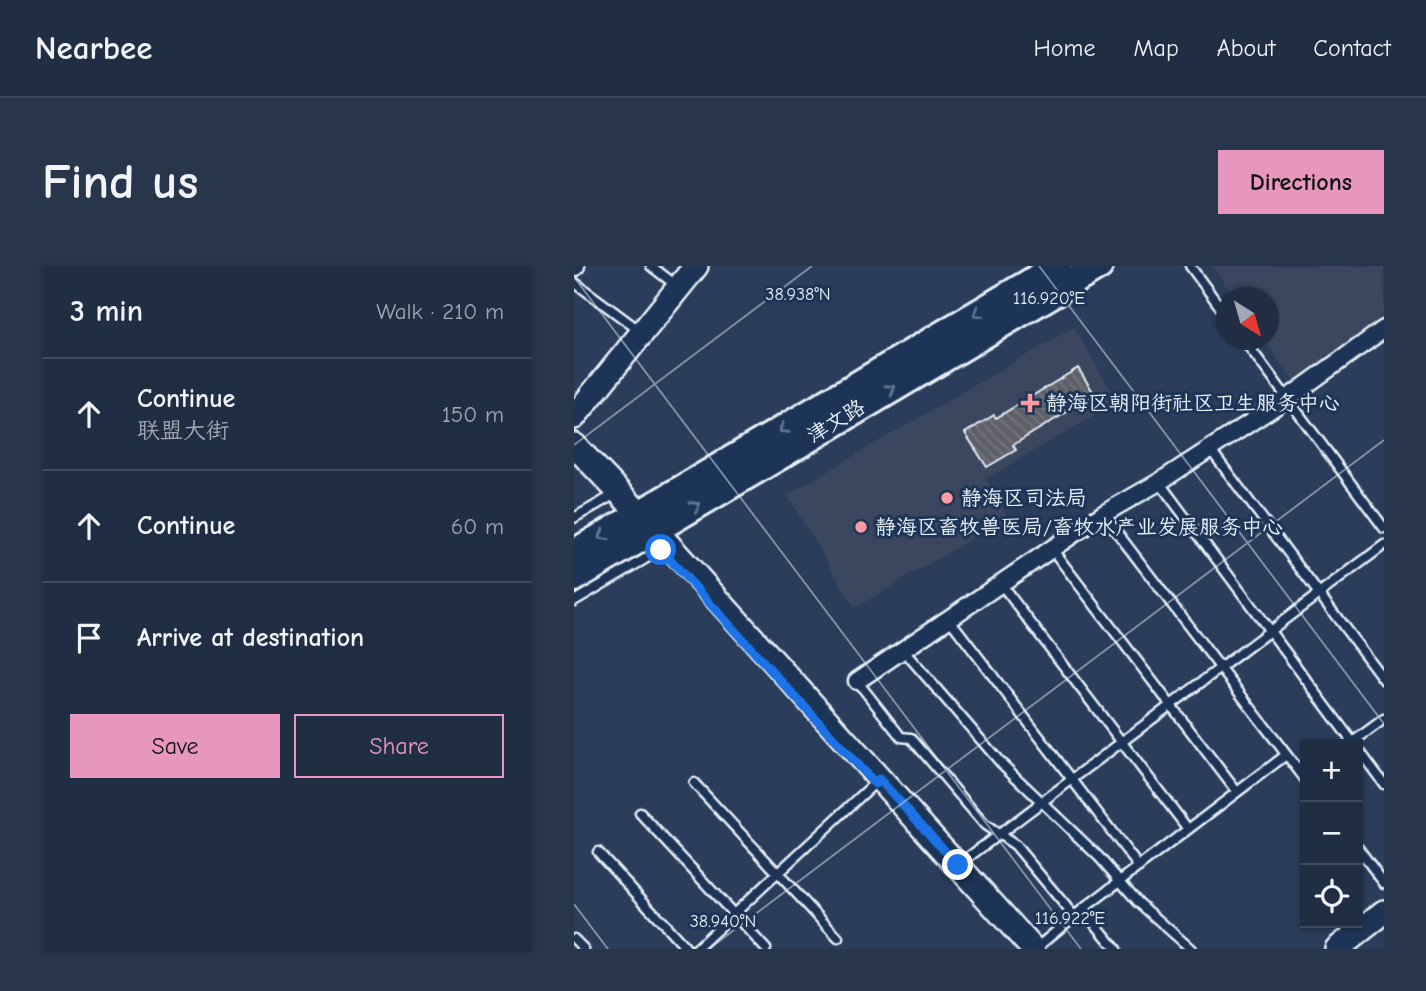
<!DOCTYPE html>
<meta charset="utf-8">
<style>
body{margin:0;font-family:"Comic Neue","LXGW WenKai TC",sans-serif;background:#28364b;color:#f1f3f6}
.controls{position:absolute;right:21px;bottom:21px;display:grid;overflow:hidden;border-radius:0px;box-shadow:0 2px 5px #0004}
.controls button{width:63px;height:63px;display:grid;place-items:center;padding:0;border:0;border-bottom:2px solid #3d4a5d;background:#202e44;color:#f1f3f6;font:35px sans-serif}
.compass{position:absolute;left:642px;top:21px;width:63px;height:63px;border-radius:50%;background:#202e44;box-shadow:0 2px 5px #0004;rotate:143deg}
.stop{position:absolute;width:21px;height:21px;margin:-16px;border:5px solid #1a73e8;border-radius:50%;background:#fff}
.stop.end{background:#1a73e8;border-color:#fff;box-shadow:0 2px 7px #0008}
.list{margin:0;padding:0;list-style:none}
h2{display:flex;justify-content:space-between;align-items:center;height:91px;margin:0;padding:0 28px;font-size:30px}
h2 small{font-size:23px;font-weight:400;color:#a2a8b2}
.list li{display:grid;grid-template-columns:46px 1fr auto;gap:21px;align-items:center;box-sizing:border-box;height:112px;padding:0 28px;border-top:2px solid #3d4a5d}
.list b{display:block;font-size:26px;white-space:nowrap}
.list p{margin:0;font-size:23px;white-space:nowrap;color:#a2a8b2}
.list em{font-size:23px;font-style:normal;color:#a2a8b2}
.actions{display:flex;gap:14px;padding:21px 28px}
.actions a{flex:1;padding:16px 0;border:2px solid #e797bd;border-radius:0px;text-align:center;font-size:24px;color:#e797bd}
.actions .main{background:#e797bd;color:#111}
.icon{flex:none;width:38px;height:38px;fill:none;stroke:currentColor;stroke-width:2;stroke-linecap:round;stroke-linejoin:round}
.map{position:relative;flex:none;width:810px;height:683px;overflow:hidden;border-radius:0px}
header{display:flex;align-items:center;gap:42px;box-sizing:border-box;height:98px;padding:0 35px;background:#202e44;border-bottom:2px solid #3d4a5d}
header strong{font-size:33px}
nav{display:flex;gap:38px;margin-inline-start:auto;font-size:24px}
.intro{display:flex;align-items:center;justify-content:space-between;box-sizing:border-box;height:168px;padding:0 42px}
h1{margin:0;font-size:49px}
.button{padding:18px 32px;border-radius:0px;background:#e797bd;color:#111;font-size:24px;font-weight:700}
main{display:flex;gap:42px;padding:0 42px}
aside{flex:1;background:#202e44;border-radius:0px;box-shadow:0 2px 5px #0004}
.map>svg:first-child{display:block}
.built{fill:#3a475f}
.building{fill:url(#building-back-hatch);stroke:#e8f1f8;stroke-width:2}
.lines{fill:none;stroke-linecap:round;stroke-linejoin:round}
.lane-casing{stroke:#e8f1f8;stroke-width:13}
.street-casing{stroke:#e8f1f8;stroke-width:21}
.secondary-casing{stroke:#e8f1f8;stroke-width:28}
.primary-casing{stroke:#e8f1f8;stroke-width:32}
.lane{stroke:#1d3557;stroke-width:8}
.street{stroke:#1d3557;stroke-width:16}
.secondary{stroke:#1d3557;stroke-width:23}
.primary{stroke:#1d3557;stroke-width:26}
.oneway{stroke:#64778f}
.route{stroke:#1a73e8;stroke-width:9}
.ticks{fill:none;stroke:#e8f1f8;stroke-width:2;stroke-opacity:0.45}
.poi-dot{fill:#ff9aa2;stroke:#1d3557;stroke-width:2.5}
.labels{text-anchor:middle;stroke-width:6;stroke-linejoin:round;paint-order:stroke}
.poi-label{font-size:21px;fill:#e8f1f8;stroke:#1d3557;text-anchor:start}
.street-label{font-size:21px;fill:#e8f1f8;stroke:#1d3557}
.ticks-label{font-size:18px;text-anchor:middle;fill:#e8f1f8;stroke:#1d3557;stroke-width:6;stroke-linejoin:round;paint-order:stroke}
</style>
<header>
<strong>Nearbee</strong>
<nav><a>Home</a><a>Map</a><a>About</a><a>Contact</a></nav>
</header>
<div class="intro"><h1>Find us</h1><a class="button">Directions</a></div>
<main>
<aside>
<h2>3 min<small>Walk · 210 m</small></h2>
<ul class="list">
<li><svg class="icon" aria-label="ahead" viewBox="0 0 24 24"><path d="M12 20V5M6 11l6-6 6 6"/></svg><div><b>Continue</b><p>联盟大街</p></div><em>150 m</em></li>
<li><svg class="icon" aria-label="ahead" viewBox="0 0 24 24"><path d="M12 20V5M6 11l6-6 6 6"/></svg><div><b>Continue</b></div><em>60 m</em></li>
<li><svg class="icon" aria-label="arrive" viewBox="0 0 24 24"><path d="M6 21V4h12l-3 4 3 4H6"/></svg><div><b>Arrive at destination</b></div></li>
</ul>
<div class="actions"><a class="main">Save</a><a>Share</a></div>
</aside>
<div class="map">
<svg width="810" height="683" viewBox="0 0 810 683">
<defs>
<pattern id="building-back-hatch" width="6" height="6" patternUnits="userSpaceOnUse" patternTransform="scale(1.75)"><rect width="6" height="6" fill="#5f5f69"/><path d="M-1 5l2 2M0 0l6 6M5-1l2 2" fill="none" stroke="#76767f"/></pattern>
</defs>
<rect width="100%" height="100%" fill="#2a3d5b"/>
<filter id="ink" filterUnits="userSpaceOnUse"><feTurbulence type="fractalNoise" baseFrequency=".0143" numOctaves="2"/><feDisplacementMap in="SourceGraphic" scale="14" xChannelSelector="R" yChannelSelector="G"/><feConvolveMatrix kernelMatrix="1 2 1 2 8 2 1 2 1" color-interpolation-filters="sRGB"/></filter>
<g filter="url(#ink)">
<path class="built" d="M638,0H810V55L722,119L690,74H694V32L660,31Z
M500,61L544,136L412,213L434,251L281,342L213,229Z"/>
<path class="building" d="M504,102L521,129L439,179L442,184L413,201L391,167L420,149L422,152Z"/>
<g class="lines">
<g class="lane-casing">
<path id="lane" d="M77,0L103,20
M616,0L652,49
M0,16L66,65
M670,74L810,262
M636,183L810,414
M585,216L780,478
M529,248L731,513
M0,252L43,227
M477,282L663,526
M427,318L614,563
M0,335L93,280
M376,354L565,601
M330,385L426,496L525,591L565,637L617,683
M283,415L327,471L337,472L411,559L441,579L500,650
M776,478L810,453
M784,483L810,518
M120,517L264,672
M66,547L192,683
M784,582L810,617
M24,586L113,683
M384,599L810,279
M509,643L542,683
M0,673L10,683
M122,683L303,515
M461,683L509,643L712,489"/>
</g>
<g class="street-casing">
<path id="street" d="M0,2L2,0
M283,415L529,248L585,216L714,132L810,63"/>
</g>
<g class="secondary-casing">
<path id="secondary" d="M0,151L122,0
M0,179L82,265L459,683
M763,683L810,646"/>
</g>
<g class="primary-casing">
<path id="primary" d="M0,287L484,0
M0,312L525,0"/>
</g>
<use href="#lane" class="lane"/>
<use href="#street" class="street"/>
<use href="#secondary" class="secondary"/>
<use href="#primary" class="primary"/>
</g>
<defs><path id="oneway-chevron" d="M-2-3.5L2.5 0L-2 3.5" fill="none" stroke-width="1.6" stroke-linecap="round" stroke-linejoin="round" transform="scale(1.75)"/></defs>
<g class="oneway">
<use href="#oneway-chevron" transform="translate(404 47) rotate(150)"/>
<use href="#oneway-chevron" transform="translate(317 123) rotate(-31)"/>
<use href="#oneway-chevron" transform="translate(209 163) rotate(149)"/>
<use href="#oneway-chevron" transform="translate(122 240) rotate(-31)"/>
<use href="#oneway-chevron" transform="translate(29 270) rotate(150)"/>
</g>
</g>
<g class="lines" filter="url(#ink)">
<path class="route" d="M87,284L301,518L305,513L384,599"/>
</g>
<path class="ticks" d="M465,0L810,458M0,11L507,683M0,179L238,0M0,638L34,683M135,683L810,174"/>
<g class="poi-dot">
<path d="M452.5 126.5h7v7h7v7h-7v7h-7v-7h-7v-7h7z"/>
<circle cx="373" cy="232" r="7"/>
<circle cx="287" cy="261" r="7"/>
</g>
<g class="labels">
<g class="poi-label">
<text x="472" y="144">静海区朝阳街社区卫生服务中心</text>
<text x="387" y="239">静海区司法局</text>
<text x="301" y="268">静海区畜牧兽医局/畜牧水产业发展服务中心</text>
</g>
<g class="street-label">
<text transform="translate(262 155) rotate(-31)" y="7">津文路</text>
</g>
</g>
<g class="ticks-label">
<text x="224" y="34">38.938°N</text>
<text x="475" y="38">116.920°E</text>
<text x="496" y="658">116.922°E</text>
<text x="149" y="661">38.940°N</text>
</g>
</svg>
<div class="controls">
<button>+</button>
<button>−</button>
<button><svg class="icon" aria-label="locate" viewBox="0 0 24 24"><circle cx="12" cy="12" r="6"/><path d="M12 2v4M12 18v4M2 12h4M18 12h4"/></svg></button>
</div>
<svg class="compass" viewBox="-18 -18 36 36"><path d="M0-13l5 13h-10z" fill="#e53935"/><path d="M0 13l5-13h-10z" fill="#a2a8b2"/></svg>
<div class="stop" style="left:87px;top:284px"></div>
<div class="stop end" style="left:384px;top:599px"></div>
</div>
</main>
